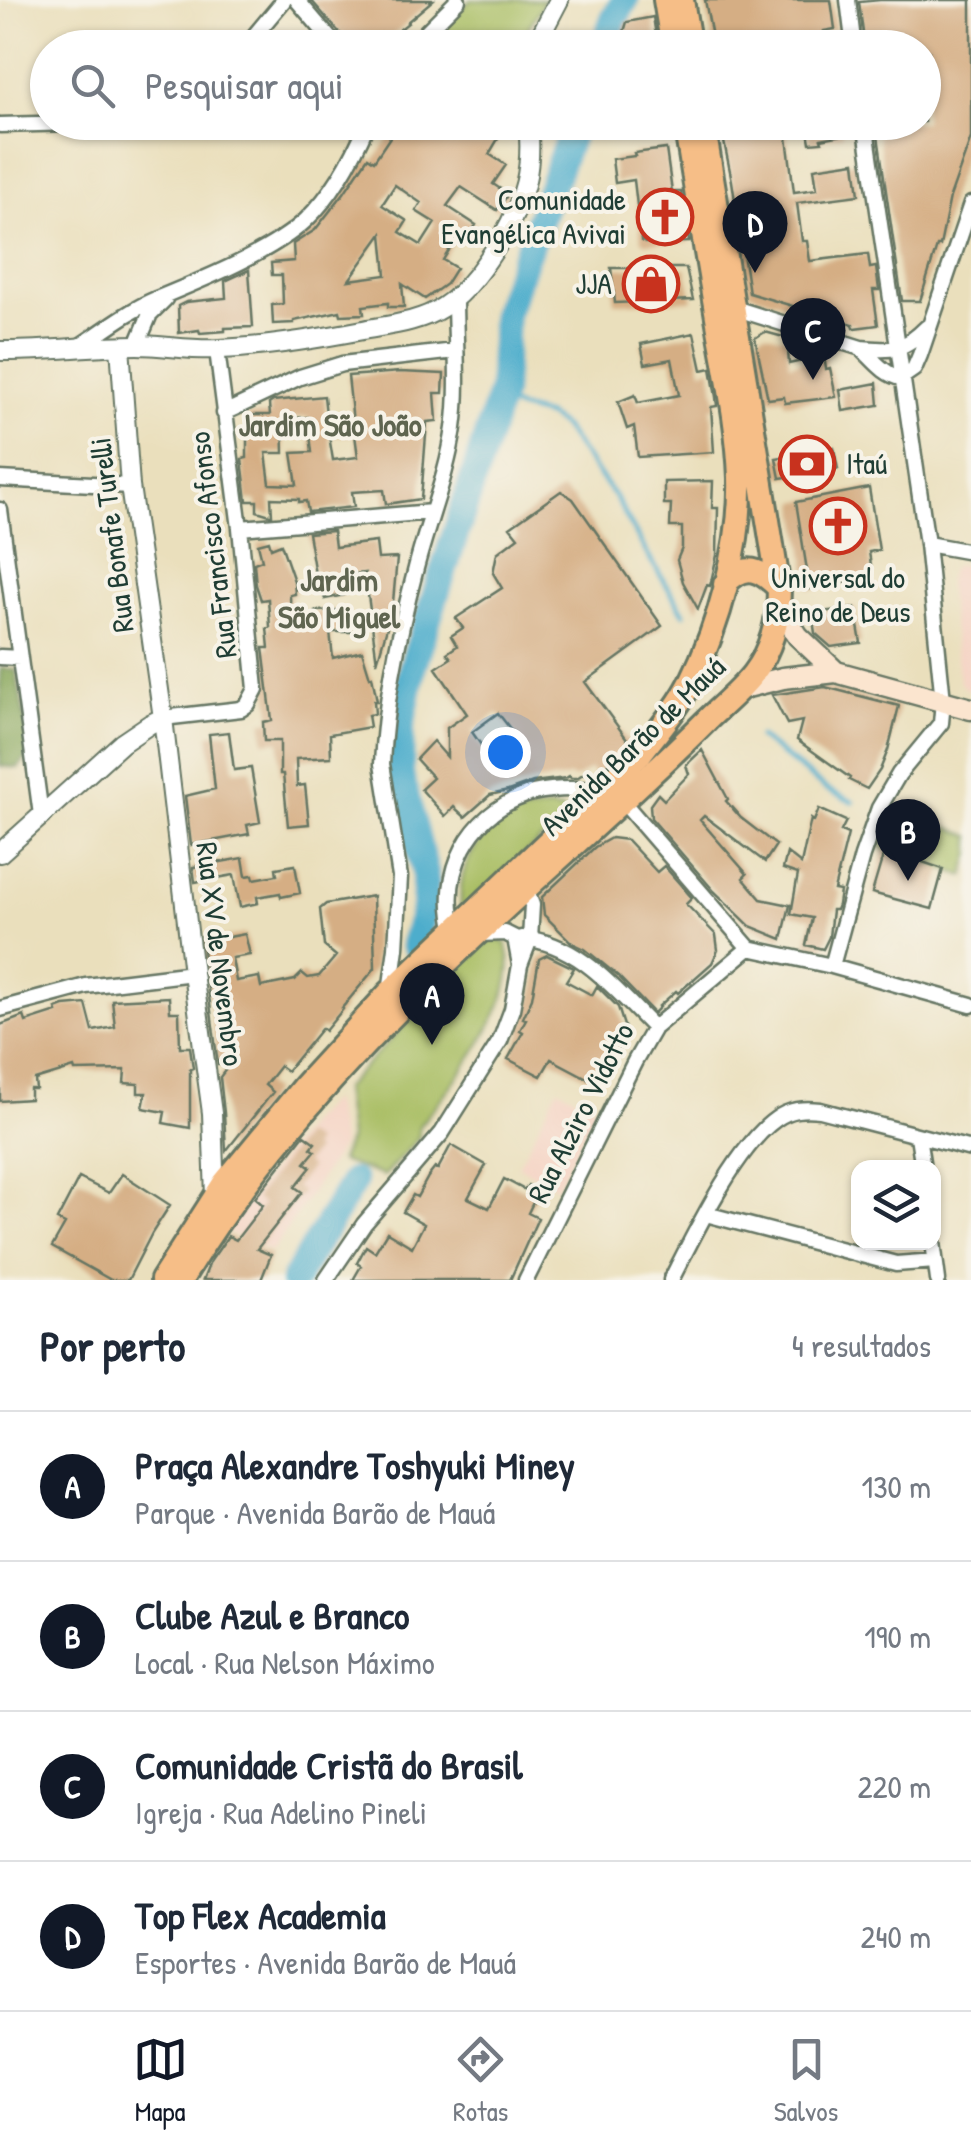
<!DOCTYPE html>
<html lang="pt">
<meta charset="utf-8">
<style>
body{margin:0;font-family:"Patrick Hand",sans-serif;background:#f6f6f7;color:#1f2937}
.controls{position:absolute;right:30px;bottom:30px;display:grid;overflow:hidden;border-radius:20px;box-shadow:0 2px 8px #0004}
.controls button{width:90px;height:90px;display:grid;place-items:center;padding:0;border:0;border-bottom:2px solid #e0e1e3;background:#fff;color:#1f2937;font:50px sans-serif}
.you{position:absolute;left:505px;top:752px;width:35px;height:35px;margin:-25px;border:8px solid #fff;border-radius:50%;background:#1a73e8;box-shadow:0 0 0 15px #1a73e833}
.badge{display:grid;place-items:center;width:65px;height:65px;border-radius:50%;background:#111827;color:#fff;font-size:32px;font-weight:700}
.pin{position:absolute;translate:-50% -82px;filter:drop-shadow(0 2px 5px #0008)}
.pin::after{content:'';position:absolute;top:52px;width:35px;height:30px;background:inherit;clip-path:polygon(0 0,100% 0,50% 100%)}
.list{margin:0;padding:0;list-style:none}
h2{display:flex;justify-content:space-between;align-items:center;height:130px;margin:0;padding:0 40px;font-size:42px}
h2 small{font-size:32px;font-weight:400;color:#747a83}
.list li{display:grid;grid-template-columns:65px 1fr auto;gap:30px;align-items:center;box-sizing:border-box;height:150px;padding:0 40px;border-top:2px solid #e0e1e3}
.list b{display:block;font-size:38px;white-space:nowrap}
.list p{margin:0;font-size:32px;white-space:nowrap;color:#747a83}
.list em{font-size:32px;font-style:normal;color:#747a83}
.icon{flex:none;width:55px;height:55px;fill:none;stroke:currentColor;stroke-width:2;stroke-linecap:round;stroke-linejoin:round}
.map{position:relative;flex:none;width:971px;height:1280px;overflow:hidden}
.search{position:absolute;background:#fff;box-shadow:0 2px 8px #0004;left:30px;right:30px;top:30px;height:110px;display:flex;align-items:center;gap:25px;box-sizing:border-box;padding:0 35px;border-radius:55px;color:#747a83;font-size:38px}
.sheet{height:730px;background:#fff}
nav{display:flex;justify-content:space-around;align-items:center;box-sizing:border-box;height:140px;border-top:2px solid #e0e1e3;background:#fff;font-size:28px;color:#747a83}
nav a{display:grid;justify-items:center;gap:5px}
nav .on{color:#111827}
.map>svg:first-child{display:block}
.built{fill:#f5d2c2}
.green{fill:#a9be63;stroke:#647e4c;stroke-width:2.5}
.forest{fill:#86a559;stroke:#527146;stroke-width:2.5}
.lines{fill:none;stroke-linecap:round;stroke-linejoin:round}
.stream{stroke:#4dadcc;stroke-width:5}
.river{stroke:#4dadcc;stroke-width:28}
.building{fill:#d5ae84;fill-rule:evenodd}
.minor-casing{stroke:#667664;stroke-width:19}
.tertiary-casing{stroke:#667664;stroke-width:22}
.secondary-casing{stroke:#667664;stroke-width:25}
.primary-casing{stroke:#667664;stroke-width:28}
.minor{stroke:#fff;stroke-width:14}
.tertiary{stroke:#fff;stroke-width:18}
.secondary{stroke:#fbe5cf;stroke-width:20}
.primary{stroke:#f6be87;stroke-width:22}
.labels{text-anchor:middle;stroke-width:8;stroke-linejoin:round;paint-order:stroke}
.poi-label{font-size:30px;fill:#1f3d34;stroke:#f7f3e8;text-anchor:end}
.street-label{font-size:30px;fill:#1f3d34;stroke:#f7f3e8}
.neighbourhood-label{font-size:32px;font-weight:bold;fill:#5f6550;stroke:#f7f3e8}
</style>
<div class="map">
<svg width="971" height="1280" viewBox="0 0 971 1280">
<rect width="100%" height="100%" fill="#f7f3e8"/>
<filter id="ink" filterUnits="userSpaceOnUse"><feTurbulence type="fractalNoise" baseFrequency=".01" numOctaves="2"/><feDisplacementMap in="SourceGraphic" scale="20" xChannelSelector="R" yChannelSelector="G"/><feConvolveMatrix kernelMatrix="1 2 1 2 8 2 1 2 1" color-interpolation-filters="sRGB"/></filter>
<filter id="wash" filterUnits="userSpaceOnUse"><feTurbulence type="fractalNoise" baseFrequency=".0048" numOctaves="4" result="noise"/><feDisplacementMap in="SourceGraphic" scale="40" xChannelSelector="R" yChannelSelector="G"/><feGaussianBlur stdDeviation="2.25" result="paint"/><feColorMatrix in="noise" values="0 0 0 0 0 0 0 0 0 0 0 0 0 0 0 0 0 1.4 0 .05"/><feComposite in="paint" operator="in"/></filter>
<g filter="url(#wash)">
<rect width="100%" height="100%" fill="#eadfbc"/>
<path class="built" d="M957,565L971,566V692L961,685L958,674L947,581L950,570Z
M558,1088L596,1108L557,1187L518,1166Z
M332,1099L342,1145L272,1252L224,1231L311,1120Z"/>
<path class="green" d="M471,0H545L517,47H456L431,32Z
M894,806L971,836V853L964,876L881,848Z
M547,808L561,810L570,814L461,911C461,903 460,895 461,887C463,860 483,828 508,817C520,812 534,811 547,808Z
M489,938L505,942C529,996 451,1086 419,1126V1137L384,1176L340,1161L349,1138L343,1089Z"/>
<path class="forest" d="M0,668L16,670L31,752L18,768L0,766Z"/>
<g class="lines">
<path class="stream" d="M498,403L547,416L563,427L615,497L649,557L684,613
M759,737L826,789L853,802"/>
<path class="river" d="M603,48L614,19L625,0
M414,944L425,909V872L400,774L401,727L413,665L502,390L505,312L575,122
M294,1280L353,1182"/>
</g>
<g id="blocks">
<path class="building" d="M311,0H433L407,22L408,23L376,48H353Z
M705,0H831L835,29L824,31L827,48H736V43L714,47Z
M880,0H971V138L950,197L940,246H937L920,301H902L876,122H924V86H930L929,51H924V48H865L859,2Z
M653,17L658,48H619L627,22Z
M395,122H508L489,154L506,165L493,184L508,194L497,210L461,187L447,206L476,225L465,243L457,237L443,260L456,268L446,284L425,299L402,284L404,307H388V303L363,306L364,314L341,315L340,311L294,321V323L273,324L272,305L283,304L282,275H272L271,263L294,261L293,244L315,230L344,193L368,157L374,161L392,134L389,132ZM395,185L421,203L416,211L435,223L421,245L400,232L407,221L382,205ZM382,234L386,275L349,280Z
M720,122H785L794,192L817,189L814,168L855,162L859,195L797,203L802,241H807L810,261L868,254L870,268L876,267L879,290H873L878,325L854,328L853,324L749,293L732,181Z
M819,122H840L843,135L821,139L822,142L810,143L807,124Z
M666,149L672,192H681L689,242L645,243L641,240L634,180L615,183L612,159L635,156L634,153Z
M611,268H686L693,300L615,303Z
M249,270L253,327L225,328V331L200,333L199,330L179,333L178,306L186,302L226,298L225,281Z
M765,332L787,338L789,364L824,356L826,369L830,368L836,397L785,403L784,397L768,399L755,338Z
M694,333L702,370L711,368L716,397L717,406L711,407L714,452L638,457L634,426L627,429L618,402L635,395L638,403L679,395L672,359L645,364L641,344Z
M400,372L444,374L443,393H435L437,421L427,422L421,499L386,504L384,490L352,492L354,507L308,512L306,501L299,502V499L271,498L272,515H270L257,511V501H247L242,459L247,458V415H270L269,404L273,401L324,396L327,423L353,422L348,376ZM308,417L312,452L292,453L297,485L270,484L266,453H284L283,419ZM355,435L358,457L333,460L329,436Z
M877,383L879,405L843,411L840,390Z
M834,448L838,469L780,478L776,458Z
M713,481L712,508H718L717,555L710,586L707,585L698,609L683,582L677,560L682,548V527H670L671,504H664V482Z
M869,488L879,550L869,552L873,578L810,589L796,502Z
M561,491L573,499L662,626L585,682L630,743L608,761L609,763L595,776L590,769L577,778H571L569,776L566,778L533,782L508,791L490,795L465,817L454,807L445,816L421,789L433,778L416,759L433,741L447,757V728L467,714L436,668L451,658L447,653L457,646L451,636L463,628L456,618L502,588L493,573L497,553L518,537L510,527ZM498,713L515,735L486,752L472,732Z
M333,531L335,547L376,542L378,559L397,558L391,624H388L377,662L365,573L338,576L344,595L325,599L320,586H317L308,533Z
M269,541L271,548L281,544L294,581L295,594L290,595L291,624L315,622V611L340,610L343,618H352L356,632H330L333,658L362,651L370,677L372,676L377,701H374L375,714L368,715L370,727L330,734L331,757L296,759L297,786L305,785L309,824L288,826L283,774H280V741H264L263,722L272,720L263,648H269L267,628L270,627L268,599L261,600L256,585L254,563L262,560L258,544Z
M855,608L861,643L831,647L815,633L812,613Z
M825,687L899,706L888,750L880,770L867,789L849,780L850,778L797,740L802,721L787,724L772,695Z
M229,732L234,770L251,768L260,822L247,825L249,834L191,845L185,796L215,789L209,734Z
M702,750L728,799L726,801L741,818L776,845L765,862L704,816L700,820L747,874L743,878L761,899L790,905L782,939L750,926L714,891L651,818L650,805L658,794L664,800L689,774L686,765Z
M819,809L846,821L841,831L848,834L834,890L840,891L838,905L836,910H832L829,937L823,949L806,945L812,918L791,914L798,874L783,869L787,853L801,864L811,819L814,821Z
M611,838L627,840L657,872L664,866L692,898L686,904L716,935L718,950L712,963L678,993L676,991L659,1006L660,1007L654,1013L618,976L585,949L572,943L544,915L542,897L595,847Z
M885,849L943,869L932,909L872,893Z
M243,858L246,876L253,875L254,879L277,875L276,868L295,865L300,893L281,897L280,893L257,897L258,903L240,907L234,875L195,882L193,867Z
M373,896L375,968L342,1008L343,1009L325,1031L322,1028L287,1071L280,1066L265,1085L273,1092L226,1151L224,1113L220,1077L230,1064L218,1065L202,942L245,934L250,955L232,958L236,981L259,977L261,987L295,980L302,973L308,978L319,976L336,956L324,946L320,909L326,904Z
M547,955L574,968L566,981L592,995L597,986L618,1007L626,1032L616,1056L606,1051L591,1080L551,1059L541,1076L508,1059L523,1032L520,1030L526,1019L523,1018L532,998L539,959Z
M169,997L170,1012H179L180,1047H190L193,1068L190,1069V1128L163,1123L165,1112L143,1108L146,1093H138V1084L124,1083L125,1070L75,1071L74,1068L35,1080L36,1089H30V1099L0,1101V1025L24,1016L26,1022L57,1012L56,1009L64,1006L86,1004L93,1031L115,1027L112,1000Z
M304,1135L315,1143L311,1148L315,1151L305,1163L311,1167L295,1187L302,1192L257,1249L271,1255L261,1280H203L210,1262L228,1236L236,1240L263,1205L255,1198Z
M451,1145L486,1165L468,1198L489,1208L504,1179L525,1190L528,1185L539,1190L528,1213L538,1218L510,1280H353L361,1266L357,1263L366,1246L375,1252L387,1232L412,1247L424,1224L403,1212L413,1195L417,1197L428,1177L435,1168L438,1169Z
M122,1174L170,1205L152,1233L128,1280H111L52,1247L65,1224L57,1220L79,1178L109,1193Z"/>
</g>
</g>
<g filter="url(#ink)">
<use href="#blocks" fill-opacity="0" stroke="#667664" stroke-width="2.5"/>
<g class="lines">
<g class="minor-casing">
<path id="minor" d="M297,0L338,48
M848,0L854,48
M244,48L284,0
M415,48L426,32L458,0
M0,125L113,122
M734,308L861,348C893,351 903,351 927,327
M137,345L150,314L165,299
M77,348C103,331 128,311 156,299C200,281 272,252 306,220C334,193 353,158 368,122
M861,348C873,359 884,375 901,378L914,369L920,355L971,204
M224,413L300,377L342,364L455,351
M0,479L130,486
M0,510L41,815
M240,528L432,512
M927,544L971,552
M0,657L20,658
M163,718L241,709L248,704L256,689L240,528L217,350
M623,802L749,948L832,966L971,1005
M459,933L455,931C439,872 469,815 526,795C551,787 578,789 603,790
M480,934L505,933L515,938L520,965
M521,938C578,942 616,990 654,1028
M832,966L862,856L879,808L899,774L941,723L943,701L927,544L865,122
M390,992L396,948L400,877L382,764C385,698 399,632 416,568C428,521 447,476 454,428C460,386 455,341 455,298
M0,1009L86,986L193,973
M918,1136L923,1168
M706,1214L896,1264L935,1261
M933,1242L938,1280
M326,1280L364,1224L442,1133L500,1041L512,1009L520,965L530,939L532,905L526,889
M526,1280L635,1061L654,1028L749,948
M671,1280C694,1235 736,1147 776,1119C790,1109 804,1108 820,1110L971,1149"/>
</g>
<g class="tertiary-casing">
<path id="tertiary" d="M534,48L559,0
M120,346L130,486L163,718L193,973L212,1113L215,1197
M0,351C46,352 91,345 137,345C164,345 193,351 220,349C268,347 316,339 363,330C390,325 420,322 443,307C467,292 487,262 502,238C525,198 533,169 528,122
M0,853L122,743L150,724L163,718"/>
</g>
<g class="secondary-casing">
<path id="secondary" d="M779,607L798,636L836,672
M739,689L783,678L836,672L971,709"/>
</g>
<g class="primary-casing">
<path id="primary" d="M665,0L673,48
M682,0L690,48
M725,584C746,562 760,569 779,588
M162,1280L224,1183L304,1086L389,993L641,753C658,731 677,709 690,684C719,626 742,543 740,478C738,422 725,366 716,311C705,248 695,185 685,122
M181,1280C278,1119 416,988 555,862C606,816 656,771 705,722C721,706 739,692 753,674C772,649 779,618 779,588L703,122"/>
</g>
<use href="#minor" class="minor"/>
<use href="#tertiary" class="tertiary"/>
<use href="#secondary" class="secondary"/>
<use href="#primary" class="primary"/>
</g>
</g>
<defs>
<g id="church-ring" transform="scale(2.875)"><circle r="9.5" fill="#f7f3e8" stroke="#c8321e" stroke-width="1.5"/><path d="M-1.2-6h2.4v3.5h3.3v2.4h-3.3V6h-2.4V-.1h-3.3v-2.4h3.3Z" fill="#c8321e"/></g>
<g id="shop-ring" transform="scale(2.875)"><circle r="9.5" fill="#f7f3e8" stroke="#c8321e" stroke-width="1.5"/><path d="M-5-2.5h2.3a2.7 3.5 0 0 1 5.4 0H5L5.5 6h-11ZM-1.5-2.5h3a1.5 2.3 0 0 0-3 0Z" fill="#c8321e"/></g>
<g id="bank-ring" transform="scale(2.875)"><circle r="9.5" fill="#f7f3e8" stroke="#c8321e" stroke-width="1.5"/><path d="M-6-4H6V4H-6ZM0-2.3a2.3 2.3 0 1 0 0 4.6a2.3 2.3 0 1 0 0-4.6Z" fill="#c8321e"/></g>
</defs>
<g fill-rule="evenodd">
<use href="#church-ring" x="665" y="217"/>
<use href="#shop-ring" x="651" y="284"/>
<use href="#bank-ring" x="807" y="464"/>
<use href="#church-ring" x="838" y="526"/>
</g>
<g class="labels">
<g class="poi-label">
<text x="626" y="210">Comunidade<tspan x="626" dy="34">Evangélica Avivai</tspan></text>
<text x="612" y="294">JJA</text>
<text x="846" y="474" text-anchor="start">Itaú</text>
<text x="838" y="588" text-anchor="middle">Universal do<tspan x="838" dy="34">Reino de Deus</tspan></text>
</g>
<g class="street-label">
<text transform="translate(112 535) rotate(-97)" y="10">Rua Bonafe Turelli</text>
<text transform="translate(213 545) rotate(-97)" y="10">Rua Francisco Afonso</text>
<text transform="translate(633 746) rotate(-44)" y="10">Avenida Barão de Mauá</text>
<text transform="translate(220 954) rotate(83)" y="10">Rua XV de Novembro</text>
<text transform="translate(581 1113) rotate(-63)" y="10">Rua Alziro Vidotto</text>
</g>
<g class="neighbourhood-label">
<text x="330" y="436">Jardim São João</text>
<text x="339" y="591">Jardim<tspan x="339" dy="37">São Miguel</tspan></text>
</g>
</g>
</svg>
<div class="controls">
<button><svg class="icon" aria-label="layers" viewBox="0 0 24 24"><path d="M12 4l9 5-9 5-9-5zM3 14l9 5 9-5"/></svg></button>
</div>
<div class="you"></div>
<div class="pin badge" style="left:432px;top:1045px">A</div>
<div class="pin badge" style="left:908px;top:881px">B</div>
<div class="pin badge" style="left:813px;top:380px">C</div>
<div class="pin badge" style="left:755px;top:273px">D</div>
<div class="search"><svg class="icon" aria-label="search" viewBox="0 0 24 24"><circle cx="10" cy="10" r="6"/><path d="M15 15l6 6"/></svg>Pesquisar aqui</div>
</div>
<section class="sheet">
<h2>Por perto<small>4 resultados</small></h2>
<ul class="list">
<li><span class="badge">A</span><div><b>Praça Alexandre Toshyuki Miney</b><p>Parque · Avenida Barão de Mauá</p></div><em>130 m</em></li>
<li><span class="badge">B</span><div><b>Clube Azul e Branco</b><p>Local · Rua Nelson Máximo</p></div><em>190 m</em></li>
<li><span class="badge">C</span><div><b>Comunidade Cristã do Brasil</b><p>Igreja · Rua Adelino Pineli</p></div><em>220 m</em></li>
<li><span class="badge">D</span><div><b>Top Flex Academia</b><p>Esportes · Avenida Barão de Mauá</p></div><em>240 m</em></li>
</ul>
</section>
<nav>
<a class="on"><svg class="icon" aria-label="map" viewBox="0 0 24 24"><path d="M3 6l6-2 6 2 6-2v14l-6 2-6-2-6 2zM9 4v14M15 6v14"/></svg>Mapa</a>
<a><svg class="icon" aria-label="directions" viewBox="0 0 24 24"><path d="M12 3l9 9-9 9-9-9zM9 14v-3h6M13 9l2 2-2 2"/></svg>Rotas</a>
<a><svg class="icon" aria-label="saved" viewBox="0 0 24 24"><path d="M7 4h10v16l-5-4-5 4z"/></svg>Salvos</a>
</nav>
